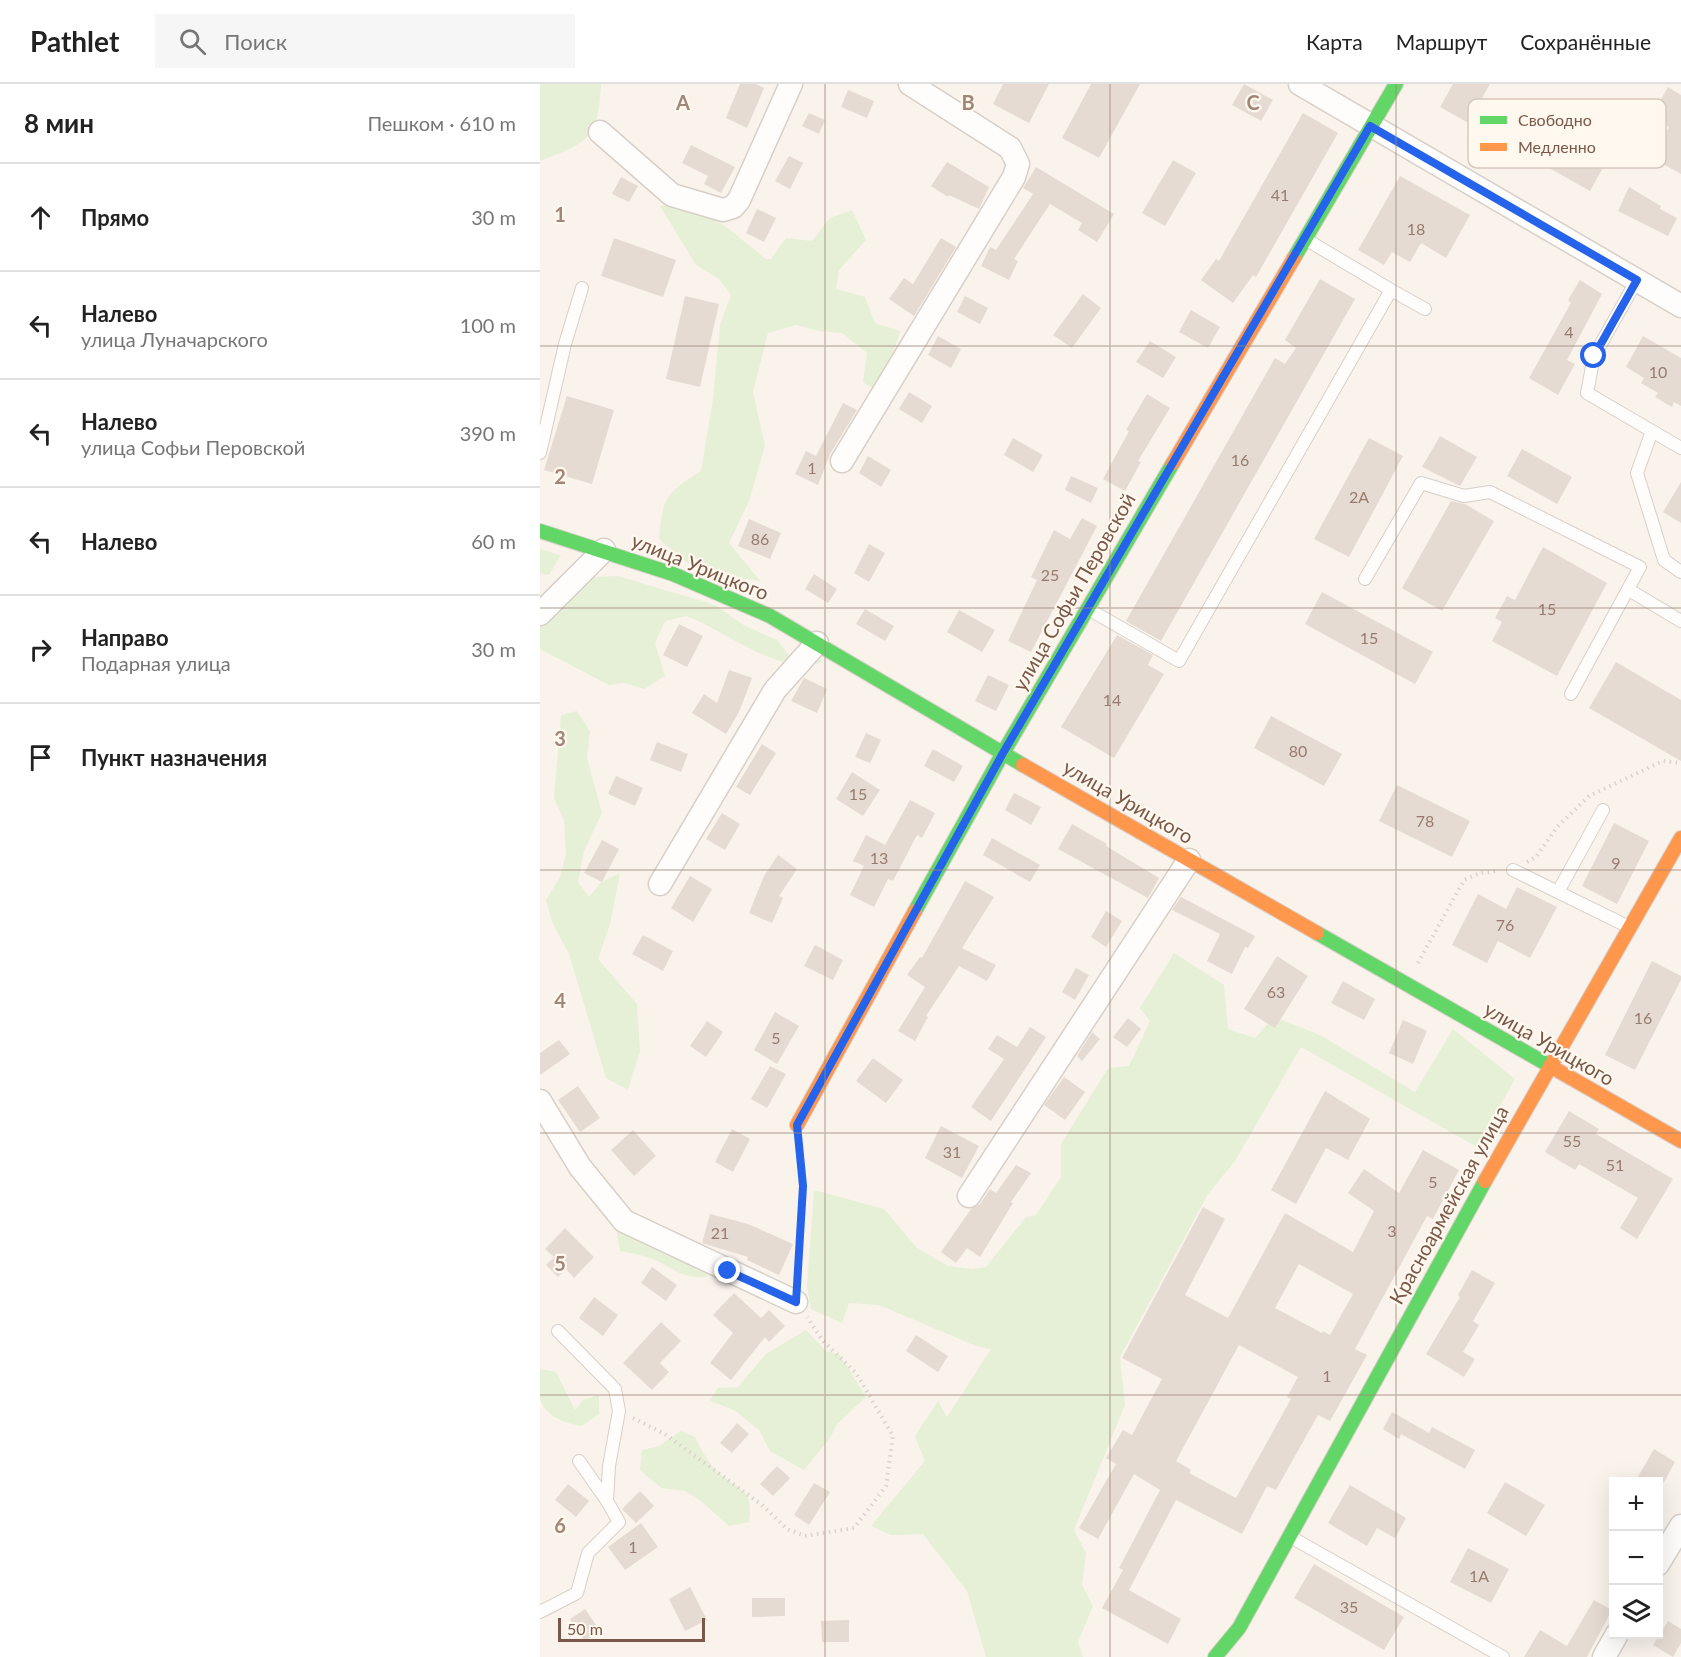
<!DOCTYPE html>
<html lang="ru">
<meta charset="utf-8">
<style>
body{margin:0;font-family:Lato,sans-serif;background:#f6f6f6;color:#222}
.controls{position:absolute;right:18px;bottom:18px;display:grid;overflow:hidden;border-radius:0px;box-shadow:0 6px 24px #0002}
.controls button{width:54px;height:54px;display:grid;place-items:center;padding:0;border:0;border-bottom:2px solid #e0e0e0;background:#fff;color:#222;font:30px sans-serif}
.scale{position:absolute;left:18px;bottom:15px;width:147px;box-sizing:border-box;padding-left:6px;border:3px solid #7a5849;border-top:0;font-size:16px;line-height:21px;white-space:nowrap;color:#7a5849;-webkit-text-stroke:4px #fff8ef;paint-order:stroke}
.stop{position:absolute;width:18px;height:18px;margin:-14px;border:4px solid #2563eb;border-radius:50%;background:#fff}
.stop.end{background:#2563eb;border-color:#fff;box-shadow:0 2px 6px #0008}
.list{margin:0;padding:0;list-style:none}
h2{display:flex;justify-content:space-between;align-items:center;height:78px;margin:0;padding:0 24px;font-size:26px}
h2 small{font-size:20px;font-weight:400;color:#767676}
.list li{display:grid;grid-template-columns:39px 1fr auto;gap:18px;align-items:center;box-sizing:border-box;height:108px;padding:0 24px;border-top:2px solid #e0e0e0}
.list b{display:block;font-size:22px;white-space:nowrap}
.list p{margin:0;font-size:20px;white-space:nowrap;color:#767676}
.list em{font-size:20px;font-style:normal;color:#767676}
.icon{flex:none;width:33px;height:33px;fill:none;stroke:currentColor;stroke-width:2;stroke-linecap:round;stroke-linejoin:round}
.map{position:relative;flex:none;width:1141px;height:1573px;overflow:hidden}
header{display:flex;align-items:center;gap:36px;box-sizing:border-box;height:84px;padding:0 30px;background:#fff;border-bottom:2px solid #e0e0e0}
header strong{font-size:28px}
nav{display:flex;gap:33px;margin-inline-start:auto;font-size:21px}
.search{width:420px;height:54px;background:#f6f6f6;display:flex;align-items:center;gap:15px;box-sizing:border-box;padding:0 21px;border-radius:0px;color:#767676;font-size:22px}
main{display:flex}
aside{flex:1;background:#fff}
.map>svg:first-child{display:block}
.green{fill:#e6f0d6}
.building{fill:#e6dbd3;fill-rule:evenodd}
.lines{fill:none;stroke-linecap:round;stroke-linejoin:round}
.lane-casing{stroke:#d8cfc8;stroke-width:14}
.street-casing{stroke:#d8cfc8;stroke-width:25}
.fast-casing{stroke:#d9cfc8;stroke-width:16}
.slow-casing{stroke:#d9cfc8;stroke-width:16}
.path{stroke:#dcd2ce;stroke-width:4;stroke-dasharray:1.5 4.5;stroke-linecap:butt}
.lane{stroke:#fefdfc;stroke-width:12}
.street{stroke:#fefdfc;stroke-width:22}
.fast{stroke:#63d668;stroke-width:14}
.slow{stroke:#ff974d;stroke-width:14}
.route{stroke:#2563eb;stroke-width:8}
.grid{fill:none;stroke:#9f8679;stroke-width:1.5;stroke-opacity:0.55}
.labels{text-anchor:middle;stroke-width:4.5;stroke-linejoin:round;paint-order:stroke}
.number-label{font-size:16px;fill:#977b6e}
.street-label{font-size:20px;fill:#7a5849;stroke:#fff8ef}
.key{fill:#fff8ef;stroke:#d7c8bd;stroke-width:1.5}
.key-label{font-size:16px;fill:#7a5849}
.grid-label{font-size:20px;text-anchor:middle;font-weight:bold;fill:#9f8679;stroke:#fff8ef;stroke-width:4.5;stroke-linejoin:round;paint-order:stroke}
</style>
<header>
<strong>Pathlet</strong>
<div class="search"><svg class="icon" aria-label="search" viewBox="0 0 24 24"><circle cx="10" cy="10" r="6"/><path d="M15 15l6 6"/></svg>Поиск</div>
<nav><a>Карта</a><a>Маршрут</a><a>Сохранённые</a></nav>
</header>
<main>
<aside>
<h2>8 мин<small>Пешком · 610 m</small></h2>
<ul class="list">
<li><svg class="icon" aria-label="ahead" viewBox="0 0 24 24"><path d="M12 20V5M6 11l6-6 6 6"/></svg><div><b>Прямо</b></div><em>30 m</em></li>
<li><svg class="icon" aria-label="left" viewBox="0 0 24 24"><path d="M17 20v-9H6M10 6l-5 5 5 5"/></svg><div><b>Налево</b><p>улица Луначарского</p></div><em>100 m</em></li>
<li><svg class="icon" aria-label="left" viewBox="0 0 24 24"><path d="M17 20v-9H6M10 6l-5 5 5 5"/></svg><div><b>Налево</b><p>улица Софьи Перовской</p></div><em>390 m</em></li>
<li><svg class="icon" aria-label="left" viewBox="0 0 24 24"><path d="M17 20v-9H6M10 6l-5 5 5 5"/></svg><div><b>Налево</b></div><em>60 m</em></li>
<li><svg class="icon" aria-label="right" viewBox="0 0 24 24"><path d="M7 20v-9h11M14 6l5 5-5 5"/></svg><div><b>Направо</b><p>Подарная улица</p></div><em>30 m</em></li>
<li><svg class="icon" aria-label="arrive" viewBox="0 0 24 24"><path d="M6 21V4h12l-3 4 3 4H6"/></svg><div><b>Пункт назначения</b></div></li>
</ul>
</aside>
<div class="map">
<svg width="1141" height="1573" viewBox="0 0 1141 1573">
<rect width="100%" height="100%" fill="#f9f3ec"/>
<path class="green" d="M0,0H61C58,55 50,58 0,77Z
M120,122H153L189,145L226,175H231L246,154L272,157L290,134L312,126L326,156L299,186L296,205L325,213L335,239L360,247L350,279L333,305L323,298L327,269L302,249L279,247L256,241L228,249L213,308L225,362L209,417L189,459L220,497L158,488L119,455C123,412 125,410 161,387L173,315L180,241L191,211L179,195L156,181Z
M0,465L21,471L9,491L0,490Z
M78,492L175,521L205,542L237,556L249,571L275,572L283,578C239,593 187,547 146,532L125,537L115,559L125,592L104,605L85,599L69,601L0,565V543L52,493Z
M37,627L50,647L47,674L62,729L44,767L38,798L49,813L61,798L80,789L70,840L58,875L97,920L100,967L88,1006L66,994L29,870L12,838L6,816L20,793L26,770L24,736L14,714L21,631Z
M634,869L684,901L688,945L715,954L734,933L780,951L875,1008L913,945L975,995L937,1063L761,963L695,1077L668,1110L580,1273L585,1321L534,1446L546,1469L542,1501L553,1522L538,1558L543,1573H446L427,1507L383,1450L351,1451L331,1442L385,1377L375,1352L398,1317L407,1333L451,1265L436,1262L339,1221L309,1219L302,1239L271,1225L267,1203L274,1106L344,1125L377,1164L408,1182L432,1185L446,1183L486,1133L496,1131L521,1093V1060L568,984L589,982L610,937L600,924Z
M76,1143L165,1183L167,1193C137,1194 137,1185 113,1175C102,1171 91,1169 80,1167Z
M266,1246L286,1267L300,1271L326,1313L297,1340L290,1354L264,1386L230,1367L219,1346L194,1326L170,1317L178,1304L198,1303L226,1270Z
M0,1285L16,1288L35,1326L43,1316L59,1311V1330L42,1342C26,1340 4,1332 0,1314C0,1306 0,1294 0,1285Z
M141,1347L155,1353C162,1367 168,1379 179,1389C200,1408 214,1404 209,1438L189,1442L161,1417L145,1407L121,1404L100,1386L102,1366L119,1362Z"/>
<path class="building" d="M200,0H216L224,4L207,44L186,34Z
M463,0H509L489,39L453,20Z
M551,0H600L559,74L522,54Z
M704,0L733,16L721,37L692,21Z
M913,0H950L942,14L1022,58L1033,38L1075,62L1050,107L900,23Z
M1128,3L1141,11V90L1112,74L1129,43L1111,33Z
M308,6L334,17L327,34L301,23Z
M269,29L285,36L279,50L262,42Z
M763,29L798,49L716,193L713,191L693,219L661,196L676,175L679,177Z
M151,61L195,83L181,109L164,100L168,92L142,79Z
M249,72L263,79L250,105L235,97Z
M633,76L656,89L625,142L602,129Z
M407,78L449,103L439,125L409,111L408,113L391,102Z
M496,83L574,130L557,158L538,146L542,139L510,120L474,175L478,177L469,196L441,182L450,163L456,166L493,110L483,104Z
M860,92L930,131L906,174L881,159L870,178L852,168L844,181L818,166Z
M81,93L98,102L89,118L72,110Z
M1089,103L1121,122L1120,125L1137,134L1128,152L1078,127Z
M217,125L236,134L224,158L206,149Z
M74,154L136,176L123,213L61,192Z
M401,154L416,163L374,232L349,215L364,194L373,200Z
M780,195L815,215L621,557L586,537L735,274L745,280L756,264L745,256Z
M1040,196L1062,210L1027,276L1035,280L1018,311L989,294L1031,219L1028,216Z
M543,210L561,224L532,264L513,251Z
M145,212L179,220L160,303L126,295Z
M425,212L448,224L440,240L417,228Z
M651,226L680,243L668,264L639,248Z
M398,252L421,265L411,284L388,271Z
M1103,252L1141,274V322L1134,318L1132,323L1115,313L1118,309L1101,299L1104,294L1086,283Z
M610,257L636,273L623,294L596,278Z
M369,308L392,322L382,339L359,325Z
M607,310L630,324L598,377L601,378L585,407L563,395L589,347L586,346Z
M27,312L74,326L52,400L4,386Z
M303,319L317,326L290,370L278,401L255,390L266,367L276,372Z
M900,352L937,373L920,402L882,383Z
M473,354L503,371L493,388L464,371Z
M829,354L863,372L809,473L774,455Z
M982,365L1032,393L1017,420L967,392Z
M328,372L351,386L341,403L319,389Z
M531,392L558,404L551,419L525,406Z
M1141,398V439L1123,428Z
M911,417L925,420L954,437L902,527L862,504Z
M542,434L557,442L491,568L468,557L497,496L491,493L514,446L530,455Z
M209,435L241,449L230,475L198,462Z
M329,460L345,469L329,498L314,489Z
M1003,463L1067,499L1017,592L952,557L962,538L955,534L967,512L975,516Z
M274,490L297,505L288,519L265,505Z
M782,508L893,568L875,600L765,540Z
M325,525L354,542L345,557L316,540Z
M419,526L455,546L442,568L407,548Z
M139,540L163,552L147,583L123,571Z
M577,551L613,571L608,581L624,590L574,674L521,643Z
M1076,578L1141,616V677L1049,624Z
M189,586L212,594L199,628L186,650L152,629L164,610L177,619Z
M448,591L469,601L456,627L435,617Z
M264,594L287,605L277,629L251,617Z
M731,632L802,670L784,702L714,664Z
M326,649L341,656L330,679L315,673Z
M117,658L148,670L141,688L110,676Z
M222,660L236,669L210,711L196,703Z
M393,665L423,682L414,698L384,682Z
M312,688L340,706L323,732L296,715Z
M76,692L103,704L95,722L68,710Z
M857,701L930,737L912,773L839,737Z
M474,709L501,723L491,741L465,726Z
M370,716L395,729L382,754L377,751L353,797L348,795L334,823L310,811L324,782L313,777L326,751L345,761Z
M182,729L200,740L185,766L166,755Z
M1074,739L1109,757L1077,820L1042,802Z
M532,740L567,760L566,762L619,794L608,814L518,765Z
M452,754L500,781L490,798L443,771Z
M62,756L79,765L62,798L44,789Z
M238,771L257,785L239,812L243,814L232,839L209,829L224,792Z
M150,792L172,805L153,838L131,824Z
M425,797L454,813L422,864L456,881L447,897L419,882L386,932L388,933L375,957L358,947L385,903L367,891L380,873L382,874Z
M977,803L1017,823L990,874L958,857L947,879L912,861L938,810L966,825Z
M641,813L715,852L708,864L705,863L692,890L667,877L680,850L632,826Z
M566,827L582,837L566,863L551,853Z
M103,851L133,867L123,887L92,870Z
M275,861L303,876L293,896L264,882Z
M737,872L768,892L735,944L704,925Z
M1112,877L1141,892V896L1095,986L1065,971Z
M536,884L549,891L535,916L522,908Z
M803,897L835,915L824,936L791,919Z
M235,928L259,942L237,980L214,966Z
M588,934L601,945L587,963L573,953Z
M863,936L887,947L873,980L849,969Z
M167,937L183,948L166,973L150,962Z
M490,943L506,953L451,1037L431,1023L464,975L448,965L457,951L477,963Z
M552,948L560,955L542,977L537,972Z
M19,956L30,970L0,991V969Z
M333,974L363,996L346,1019L316,997Z
M230,982L246,990L227,1024L211,1015Z
M524,993L545,1008L525,1036L504,1021Z
M38,1002L60,1034L40,1048L18,1016Z
M785,1007L830,1035L808,1076L786,1064L756,1120L731,1106Z
M1029,1027L1059,1045L1056,1050L1133,1095L1097,1155L1080,1144L1098,1114L1039,1080L1035,1086L1005,1068Z
M401,1042L439,1062L422,1094L385,1074Z
M192,1045L210,1055L193,1088L175,1078Z
M93,1046L116,1072L94,1092L71,1066Z
M883,1066L919,1086L893,1135L887,1132L815,1265L827,1271L790,1337L778,1331L736,1406L727,1402L702,1450L636,1416L589,1506L641,1535L628,1560L562,1524L583,1486L579,1484L620,1406L594,1390L558,1455L539,1444L576,1380L566,1374L583,1346L592,1351L622,1295L582,1274L663,1123L685,1135L645,1211L688,1234L745,1129L813,1168L834,1127L808,1109L824,1085L859,1109ZM759,1180L813,1210L790,1251L783,1247L782,1249L735,1224ZM699,1261L758,1293L747,1313L751,1315L696,1414L649,1389L651,1386L636,1377Z
M476,1081L491,1089L471,1118L473,1119L440,1173L427,1164L416,1179L401,1168L431,1125L440,1120L450,1105L456,1109Z
M170,1130L208,1140L253,1160L239,1191L207,1176L208,1173L162,1159Z
M25,1144L54,1173L34,1194L26,1185L18,1193L6,1181L14,1173L5,1165Z
M112,1183L137,1201L126,1217L101,1199Z
M932,1186L955,1199L933,1237L939,1241L923,1268L935,1275L924,1293L886,1270L920,1213L918,1211Z
M194,1209L221,1234L229,1226L245,1242L229,1258L225,1253L191,1296L170,1279L193,1249L173,1231Z
M54,1213L78,1231L63,1252L39,1234Z
M121,1238L141,1257L120,1279L129,1288L112,1306L83,1279Z
M376,1251L408,1272L398,1288L366,1267Z
M852,1328L889,1349L892,1343L935,1366L925,1385L861,1350L859,1355L843,1345Z
M197,1339L209,1350L192,1369L180,1359Z
M1114,1365L1135,1378L1124,1398H1095Z
M237,1382L250,1394L233,1412L220,1400Z
M965,1398L1005,1421L986,1452L947,1429Z
M274,1399L290,1408L269,1441L254,1431Z
M28,1400L49,1417L36,1433L15,1416Z
M810,1401L866,1434L855,1454L837,1444L827,1462L788,1439Z
M100,1407L114,1422L96,1439L82,1425Z
M101,1439L118,1463L85,1486L68,1463Z
M928,1464L969,1485L951,1519L910,1498Z
M774,1480L864,1533L844,1566L754,1514Z
M150,1503L167,1536L145,1547L129,1515Z
M212,1514H245V1532L212,1533Z
M1054,1516L1072,1526L1047,1573H984L1000,1546L1027,1562Z
M45,1525L60,1547L45,1557L30,1535Z
M309,1536V1558H282L281,1537Z
M1128,1537L1141,1545V1559L1133,1573L1113,1561Z"/>
<g class="lines">
<g class="lane-casing">
<path id="lane" d="M767,156L851,206
M1097,196L1054,272L1047,309L1141,364
M1112,347L1097,389L1124,476L1141,488
M0,369L25,260L42,204
M825,495L881,399L924,412L950,408L1100,483L1031,610
M1089,506L1141,537
M550,526L639,577L851,206L885,225
M973,786L1089,843
M1018,808L1063,726
M39,1377L67,1417
M749,1452L963,1573
M0,1528L37,1509L48,1469L79,1438L67,1417L69,1382L79,1327L75,1305L18,1247"/>
</g>
<g class="street-casing">
<path id="street" d="M760,0L1141,222
M60,48L132,111L183,126L193,123L199,116L251,0
M302,377L474,93L478,80L470,64L370,0
M0,530L64,466
M120,800L235,606L277,559
M0,1017L40,1083L84,1137L256,1218
M429,1112L649,776
M1118,1480L1141,1442
M1064,1573L1077,1550"/>
</g>
<g class="fast-casing">
<path id="fast" d="M754,174L856,0
M0,447L133,490L230,532L483,681
M375,827L463,669L633,379
M777,849L1010,982
M675,1573L699,1544L945,1097"/>
</g>
<g class="slow-casing">
<path id="slow" d="M633,379L754,174
M483,681L777,849
M1010,982L1141,1057
M257,1041L375,827
M945,1097L1141,754"/>
</g>
<path class="path" d="M987,778L996,773L1017,743L1049,712L1123,677L1141,679
M878,879L924,796L940,789L958,787
M258,1199L263,1102L261,1065
M93,1334L125,1350L222,1421L247,1445L265,1452L314,1444L346,1402L353,1352L316,1289L283,1257L267,1233"/>
<use href="#lane" class="lane"/>
<use href="#street" class="street"/>
<use href="#fast" class="fast"/>
<use href="#slow" class="slow"/>
</g>
<g class="lines">
<path class="route" d="M188,1187L256,1218L263,1102L257,1041L463,669L830,42L1097,196L1054,272"/>
</g>
<path class="grid" d="M285,0V1573M570,0V1573M856,0V1573M0,262H1141M0,524H1141M0,786H1141M0,1049H1141M0,1311H1141"/>
<g class="labels">
<g class="number-label">
<text x="740" y="117">41</text>
<text x="876" y="151">18</text>
<text x="1029" y="254">4</text>
<text x="1118" y="294">10</text>
<text x="700" y="382">16</text>
<text x="272" y="390">1</text>
<text x="819" y="419">2А</text>
<text x="220" y="461">86</text>
<text x="510" y="497">25</text>
<text x="1007" y="531">15</text>
<text x="829" y="560">15</text>
<text x="572" y="622">14</text>
<text x="758" y="673">80</text>
<text x="318" y="716">15</text>
<text x="885" y="743">78</text>
<text x="339" y="780">13</text>
<text x="1076" y="785">9</text>
<text x="965" y="847">76</text>
<text x="736" y="914">63</text>
<text x="1103" y="940">16</text>
<text x="236" y="960">5</text>
<text x="1032" y="1063">55</text>
<text x="412" y="1074">31</text>
<text x="1075" y="1087">51</text>
<text x="893" y="1104">5</text>
<text x="852" y="1153">3</text>
<text x="180" y="1155">21</text>
<text x="787" y="1298">1</text>
<text x="93" y="1469">1</text>
<text x="939" y="1498">1А</text>
<text x="809" y="1529">35</text>
</g>
<g class="street-label">
<text transform="translate(160 483) rotate(22)" y="7">улица Урицкого</text>
<text transform="translate(534 508) rotate(-60)" y="7">улица Софьи Перовской</text>
<text transform="translate(588 718) rotate(30)" y="7">улица Урицкого</text>
<text transform="translate(1009 960) rotate(30)" y="7">улица Урицкого</text>
<text transform="translate(909 1121) rotate(-61)" y="7">Красноармейская улица</text>
</g>
</g>
<rect x="928" y="15" width="198" height="69" rx="9" class="key"/>
<rect x="940" y="32" width="27" height="8" fill="#63d668"/>
<rect x="940" y="59" width="27" height="8" fill="#ff974d"/>
<g class="key-label">
<text x="978" y="42">Свободно</text>
<text x="978" y="69">Медленно</text>
</g>
<g class="grid-label">
<text x="143" y="26">A</text>
<text x="428" y="26">B</text>
<text x="713" y="26">C</text>
<text x="20" y="138">1</text>
<text x="20" y="400">2</text>
<text x="20" y="662">3</text>
<text x="20" y="924">4</text>
<text x="20" y="1187">5</text>
<text x="20" y="1449">6</text>
</g>
</svg>
<div class="controls">
<button>+</button>
<button>−</button>
<button><svg class="icon" aria-label="layers" viewBox="0 0 24 24"><path d="M12 4l9 5-9 5-9-5zM3 14l9 5 9-5"/></svg></button>
</div>
<div class="scale">50 m</div>
<div class="stop" style="left:1054px;top:272px"></div>
<div class="stop end" style="left:188px;top:1187px"></div>
</div>
</main>
